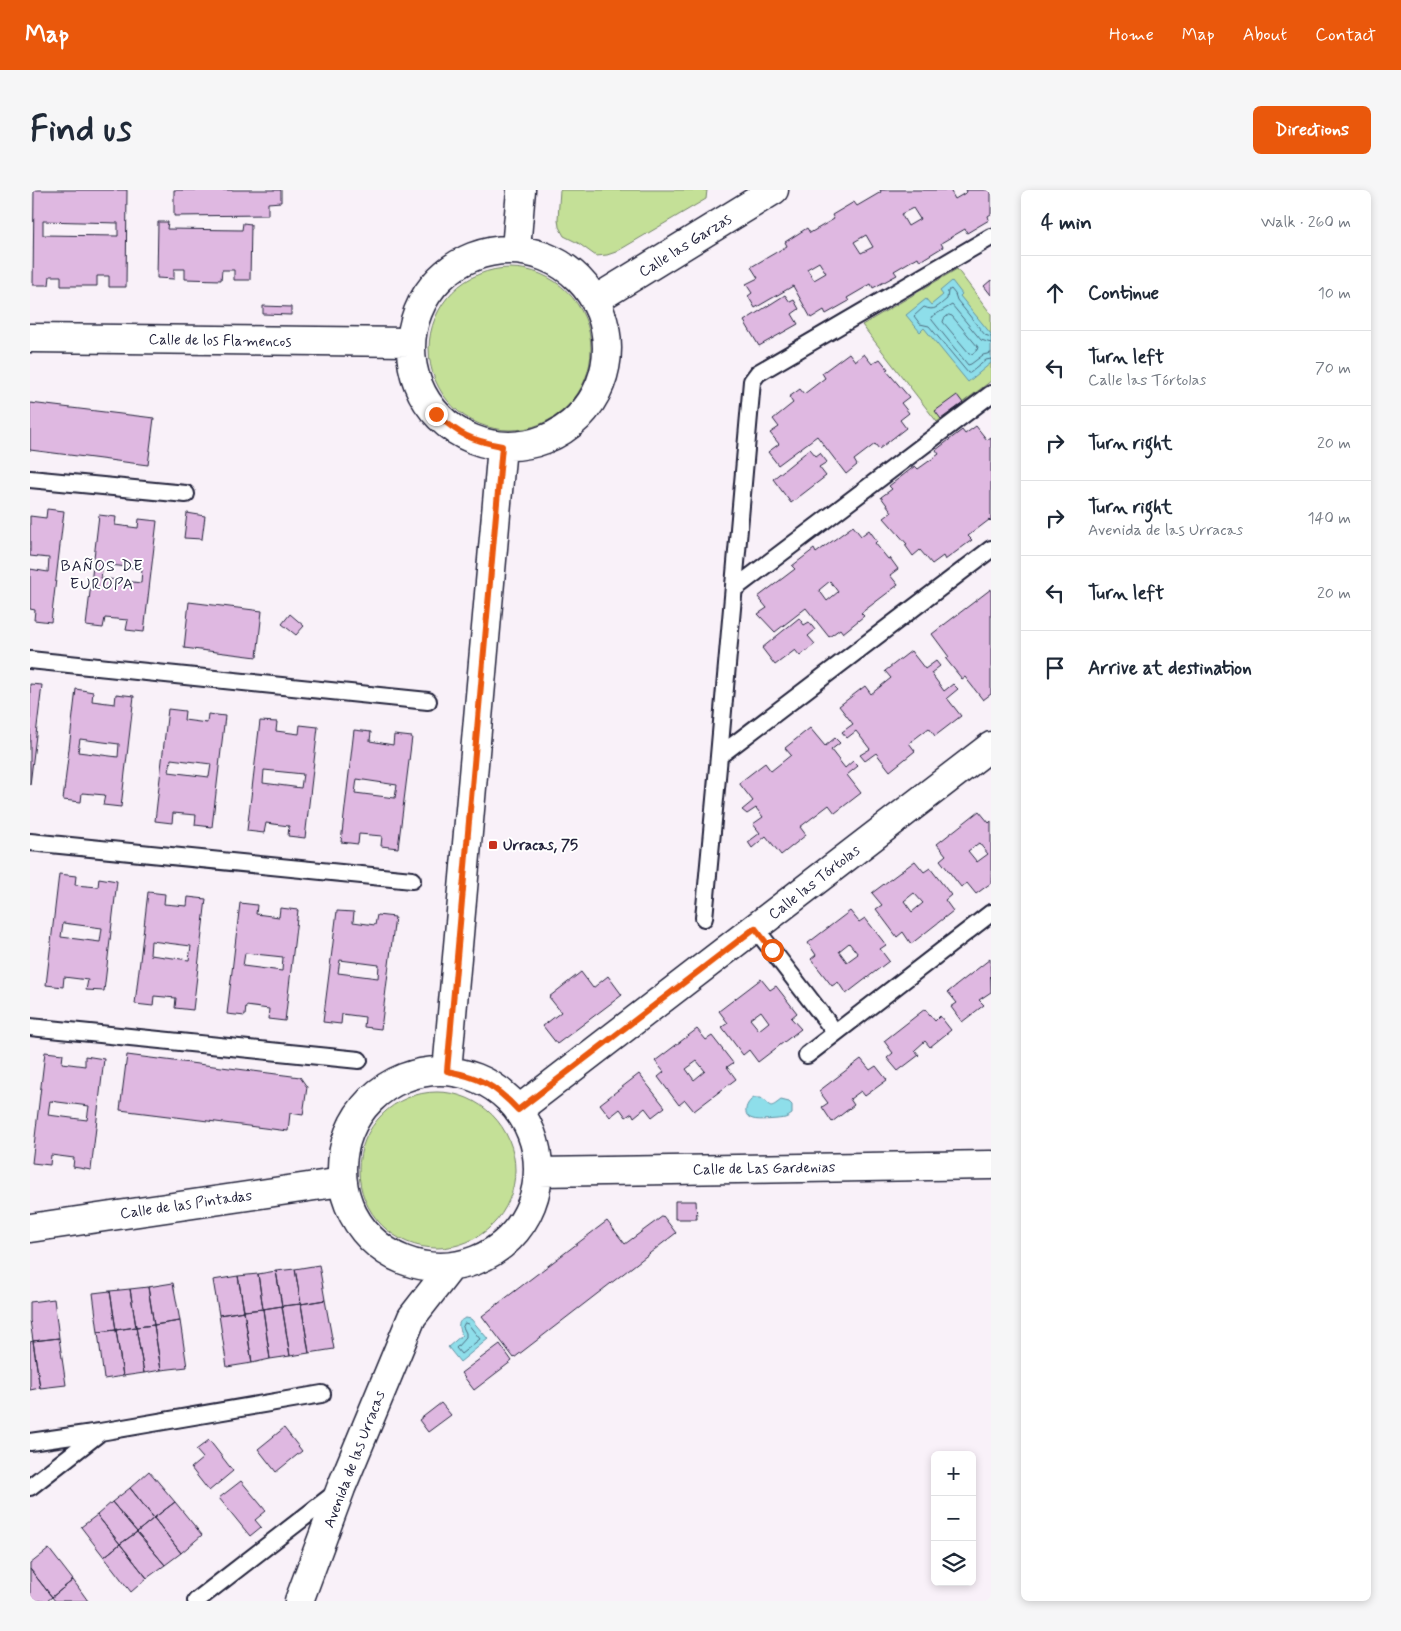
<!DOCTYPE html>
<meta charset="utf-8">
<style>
body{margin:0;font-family:Mynerve,sans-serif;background:#f6f6f7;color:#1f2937}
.controls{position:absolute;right:15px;bottom:15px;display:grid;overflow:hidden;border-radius:8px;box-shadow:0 2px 8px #0003}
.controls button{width:45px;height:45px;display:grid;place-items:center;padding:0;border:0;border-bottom:1px solid #e0e1e3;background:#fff;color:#1f2937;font:25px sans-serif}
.stop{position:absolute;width:15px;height:15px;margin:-11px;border:4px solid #ea580c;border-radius:50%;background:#fff}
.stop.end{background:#ea580c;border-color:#fff;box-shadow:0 1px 5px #0008}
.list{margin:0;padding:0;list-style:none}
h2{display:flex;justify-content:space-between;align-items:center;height:65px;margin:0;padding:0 20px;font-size:21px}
h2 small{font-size:16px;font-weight:400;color:#747a83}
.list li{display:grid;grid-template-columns:32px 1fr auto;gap:15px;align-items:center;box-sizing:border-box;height:75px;padding:0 20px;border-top:1px solid #e0e1e3}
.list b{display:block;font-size:19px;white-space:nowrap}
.list p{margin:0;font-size:16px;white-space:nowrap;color:#747a83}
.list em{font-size:16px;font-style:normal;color:#747a83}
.icon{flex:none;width:28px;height:28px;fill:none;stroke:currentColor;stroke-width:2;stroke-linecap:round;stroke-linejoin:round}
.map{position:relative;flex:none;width:961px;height:1411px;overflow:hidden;border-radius:8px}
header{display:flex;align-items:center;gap:30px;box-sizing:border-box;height:70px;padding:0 25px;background:#ea580c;color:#fff}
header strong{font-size:24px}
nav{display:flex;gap:28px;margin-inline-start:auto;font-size:18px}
.intro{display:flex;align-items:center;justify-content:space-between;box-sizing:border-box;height:120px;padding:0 30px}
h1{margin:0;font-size:35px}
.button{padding:12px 22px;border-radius:8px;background:#ea580c;color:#fff;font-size:18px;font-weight:700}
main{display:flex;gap:30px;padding:0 30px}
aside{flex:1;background:#fff;border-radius:8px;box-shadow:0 2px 8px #0003}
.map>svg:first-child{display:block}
.green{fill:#c4e097;stroke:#738169}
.water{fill:#8edeea;stroke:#6393a4}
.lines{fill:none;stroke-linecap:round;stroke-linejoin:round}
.shore{stroke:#4d6d81;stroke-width:1}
.building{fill:#dfb8e1;stroke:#22223b;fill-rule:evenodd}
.service-casing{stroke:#22223b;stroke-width:20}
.minor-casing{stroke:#22223b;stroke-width:31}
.service{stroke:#fff;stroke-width:16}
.minor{stroke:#fff;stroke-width:28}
.route{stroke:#ea580c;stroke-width:6}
.poi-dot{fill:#c8321e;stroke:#fff;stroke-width:2}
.labels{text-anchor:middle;stroke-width:4;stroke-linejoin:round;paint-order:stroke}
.street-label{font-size:15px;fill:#22223b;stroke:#fff}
.poi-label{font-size:15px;font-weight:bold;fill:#22223b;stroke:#fff;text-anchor:start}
.neighbourhood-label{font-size:16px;letter-spacing:1px;fill:#22223b;stroke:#fff}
</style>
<header>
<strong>Map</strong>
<nav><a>Home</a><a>Map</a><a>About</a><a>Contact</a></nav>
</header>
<div class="intro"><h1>Find us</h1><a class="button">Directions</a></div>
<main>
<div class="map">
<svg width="961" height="1411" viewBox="0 0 961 1411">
<rect width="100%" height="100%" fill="#f9f1f9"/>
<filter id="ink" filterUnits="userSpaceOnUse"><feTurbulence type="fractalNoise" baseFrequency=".02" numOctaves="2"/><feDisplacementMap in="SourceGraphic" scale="10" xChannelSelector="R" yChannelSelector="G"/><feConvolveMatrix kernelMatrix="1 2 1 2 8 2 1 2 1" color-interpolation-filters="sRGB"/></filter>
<g filter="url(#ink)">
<path class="green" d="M530,0H677L676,9L586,62L577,65L566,66L548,53L534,46L529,37L528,29Z
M399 159a81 81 0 1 1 162 0a81 81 0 1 1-162 0Z
M927,79L961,124V191L907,232L832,135Z
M329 980a78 78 0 1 1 156 0a78 78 0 1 1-156 0Z"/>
<path class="water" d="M922,91L932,104L930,106L961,144V173L938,192L894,138L890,142L876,125L896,109L901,115L913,105L910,101Z
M724,908H731C742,917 739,919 751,910L759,912L762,915V924C759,926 758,927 755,928C750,929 728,931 723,929C711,926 716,912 724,908Z
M436,1128L441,1129L458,1149L430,1172L418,1157L432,1145C428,1138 426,1131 436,1128Z"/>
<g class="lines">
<path class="shore" d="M919,125L922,126L948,157L947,160L942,164L939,163L913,132L914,129Z
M961,147L955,145L927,110L925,104L921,99L918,101L917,109C908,116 905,122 894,117L884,126L890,134L899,136L938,183H940L956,170L961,169
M961,153L951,150L922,115L901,127L902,130L938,175L941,174L953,165L961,163
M435,1133L438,1134L450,1149L431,1164L426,1158L436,1147V1143L433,1137Z"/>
</g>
<path class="building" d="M4,0H97L96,97H79V86H67V96H31V86H20L19,95H3ZM13,31L88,33V46L13,45Z
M144,0H251V12L238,13V25L144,26Z
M850,0H920L925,9L937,2L936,0H961V24L958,26L959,30L937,43L935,39L911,53L913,57L890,71L888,67L864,81L867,85L843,98L841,94L817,108L819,111L796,124L794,120L781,128L763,96L725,118L718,106L722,103L716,94L728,88L721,77L757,56L755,52L777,38L780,43L804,29L802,25L824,12L827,16L851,2ZM883,18L890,29L878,36L871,24ZM836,45L843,57L831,63L824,52ZM789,72L796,83L784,90L777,79Z
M128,32H138L137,39L212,40L213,33L221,34L220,90H204V80H192L191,90L155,89V79H144V89L127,88Z
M961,90V105L954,96Z
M755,105L760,112L764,110L769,119L762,124L768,134L729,156L714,131Z
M233,116L261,117V125L233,124Z
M819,163L825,171L834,164L842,174L850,169L858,179L856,180L879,207L871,213L879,223L870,230L876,238L849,259L845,254L824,270L827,275L816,284L787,246L748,275L738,262L749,254L740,243L749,237L743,229L763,213L759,207L770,199L774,204L795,188L792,183Z
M927,205L933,213L911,229L905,221Z
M0,213L124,228L118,275L0,260Z
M946,236L957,250L961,247V332L959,330L938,346L942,350L915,370L913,366L902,374L890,360L883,366L875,355L877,354L854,328L862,322L851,307L862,299L859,296L885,276L888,279L909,264L906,260L932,240L935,244Z
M780,259L786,266L790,263L797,272L789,277L796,286L761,313L743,289Z
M17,319L34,321L21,432L4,430L5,420L0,419V379L18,382L19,368L0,366V326L16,328Z
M157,323L175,326L172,349L154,348Z
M69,325L86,327L85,335L108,338L109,329L127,331L114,442L96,440L98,430L75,428L73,438L56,436ZM73,374L112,379L111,393L71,388Z
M823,336L831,346L839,340L847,351L845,353L858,369L860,368L868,379L860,385L868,395L831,423L834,426L813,443L810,439L799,447L776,418L745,442L728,424L737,418L728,407L765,379L762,376L784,359L786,363ZM800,391L808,402L797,411L789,400Z
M961,399V504L953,510L935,487L932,489L916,469L919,467L902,444Z
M159,412L232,421L227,467L154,458Z
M260,424L274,436L266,445L252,434Z
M769,428L774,435L779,432L785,440L778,446L785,454L770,466L765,460L745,475L732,458Z
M881,461L895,479L906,471L910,476L901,483L914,501L923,494L928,499L917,508L931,526L905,546L899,538L879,553L885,561L860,581L846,563L835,571L830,565L840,559L826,541L817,548L812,542L823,534L809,516L835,496L841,504L861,488L855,481Z
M0,494L12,495L0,595Z
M46,499L63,502L62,511L85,514L86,504L104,506L91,617L73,615L75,605L52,603L51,612L33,610ZM50,549L89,554L88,567L48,562Z
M138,519L155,521L154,530L177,533L178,524L195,526L182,637L165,635L166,625L143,623L142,633L125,631ZM141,569L181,574L179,587L139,582Z
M230,531L247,532L246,541L269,544L270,535L288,537L275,648L258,646L259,636L236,633L234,643L217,641ZM234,580L273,584L271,598L233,593Z
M780,538L795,556L805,548L810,553L801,560L815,578L823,571L828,576L817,585L831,603L805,623L799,615L770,637L776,645L751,665L736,646L722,658L718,652L730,643L723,634L733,627L726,618L717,624L712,620L723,611L709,593L735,573L741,581L761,565L755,558Z
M324,540L341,542L340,551L363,555L364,545L382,547L368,658L351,656L352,646L329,644L328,654L311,652ZM327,589L367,595L365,608L325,603Z
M949,621L959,633L961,631V693L946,704L937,693L931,697L910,670L916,665L907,654ZM949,653L958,664L947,672L938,661Z
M885,671L894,682L900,678L921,705L915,710L923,721L881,754L873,742L867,747L846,719L852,715L842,703ZM884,703L893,713L882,722L874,711Z
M29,684L46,686L45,695L68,697L69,688L87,691L74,801L56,800L58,790L34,787L33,797L16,795ZM33,733L72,738L70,752L31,747Z
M118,702L135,704L134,714L157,716L158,707L176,709L163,820L145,818L146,808L124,806L123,816L105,814ZM121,751L161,756L159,770L120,765Z
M210,713L227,715L226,724L249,727L250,718L268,720L255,831L238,829L239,819L216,816L215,826L197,824ZM215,763L253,767L252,781L213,776Z
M307,721L324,722L323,732L345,735L347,725L365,727L351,839L334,837L335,827L312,824L311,834L293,832ZM310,770L349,775L348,788L308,783Z
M820,721L829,732L835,728L856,755L850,759L859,771L816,804L808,792L802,796L781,769L786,765L778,753ZM819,753L828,764L817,772L809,761Z
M960,769L961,802L949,810L954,815L932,832L921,817L927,813L918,802Z
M551,782L563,798L578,786L592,805L527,854L513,836L531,822L519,807Z
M731,789L740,800L746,796L767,823L761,828L771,839L728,872L719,860L713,865L692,837L698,833L689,821ZM731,821L739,832L729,840L720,829Z
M895,819L905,831L910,826L921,840L900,857L895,851L885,860L889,865L868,881L857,868L863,863L854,851Z
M667,839L676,850L682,846L703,873L697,877L706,889L664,921L655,910L649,915L628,887L634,882L625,871ZM667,871L675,881L664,890L656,879Z
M15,862L33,864L32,873L55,876V866L74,869L61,980L43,977L44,968L21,965L20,975L2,973ZM20,911L59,916L57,930L18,925Z
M97,865L270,887L277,897L273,925L260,923L258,941L90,920Z
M831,869L840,880L846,876L857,890L835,906L831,901L820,909L824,915L802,932L792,917L798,913L789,901Z
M609,884L635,917L622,927L615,918L604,927L602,923L596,927L590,919L580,927L570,914Z
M645,1011H666L667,1029H645Z
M633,1026L646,1043L484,1168L452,1126L577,1031L595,1054Z
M289,1075L295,1110L271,1114L265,1079Z
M265,1079L271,1114L252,1116L246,1081Z
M246,1081L252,1116L233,1119L228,1084Z
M228,1084L233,1119L214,1121L208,1086Z
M208,1086L214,1121L189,1125L183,1090Z
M143,1093L150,1131L124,1135L118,1097Z
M118,1097L124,1135L106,1137L100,1099Z
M100,1099L106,1137L86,1140L80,1101Z
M80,1101L86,1140L68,1142L63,1103Z
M24,1109L29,1148L3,1151L0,1130V1112Z
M295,1110L304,1159L279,1163L271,1114Z
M271,1114L279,1163L260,1166L252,1116Z
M252,1116L260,1166L240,1169L233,1119Z
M233,1119L240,1169L222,1173L214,1121Z
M214,1121L222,1173L197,1177L189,1125Z
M150,1131L157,1177L131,1180L124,1135Z
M124,1135L131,1180L114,1183L106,1137Z
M106,1137L114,1183L93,1186L86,1140Z
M86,1140L93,1186L74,1189L68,1142Z
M29,1148L36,1195L10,1198L3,1151Z
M3,1151L10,1198L0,1200V1152Z
M470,1154L482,1171L444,1200L431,1183Z
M411,1213L421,1225L398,1242L389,1230Z
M254,1238L272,1261L246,1282L228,1259Z
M179,1250L203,1281L179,1301L161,1278L173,1268L166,1260Z
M119,1281L145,1312L124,1328L100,1298Z
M211,1291L236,1321L225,1330L231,1337L220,1346L189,1308Z
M100,1298L124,1328L107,1342L82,1312Z
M82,1312L107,1342L90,1354L67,1325Z
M145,1312L172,1345L151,1363L124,1328Z
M67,1325L90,1354L74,1367L51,1337Z
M124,1328L151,1363L135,1375L107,1342Z
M107,1342L135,1375L117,1388L90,1354Z
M90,1354L117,1388L101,1402L74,1367Z
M19,1359L43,1390L22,1407L0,1379V1374Z
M0,1379L22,1407L17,1411H1L0,1409Z
M43,1390L58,1411H25L22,1407Z"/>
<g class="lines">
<g class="service-casing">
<path id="service" d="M961,47L728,183L722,191L689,566L961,359
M0,289L156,304
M704,399L961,204
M0,470L398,511
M0,652L382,690
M674,728L689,566
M725,738L805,842
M0,837L329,870
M777,865L961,723
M0,1252L70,1242L292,1204
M0,1297L68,1244
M166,1411L308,1301"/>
</g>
<g class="minor-casing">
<path id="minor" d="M486,59L491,0
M381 158a98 98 0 1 1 196 0a98 98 0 1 1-196 0Z
M565,110L744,0
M0,148L380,152
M417,881L472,256
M312 979a98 98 0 1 1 196 0a98 98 0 1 1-196 0Z
M488,920L961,556
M508,982L961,975
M0,1038L312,992
M269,1411L311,1298L382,1127L421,1077"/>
</g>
<use href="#service" class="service"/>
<use href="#minor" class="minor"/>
</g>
</g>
<g class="lines" filter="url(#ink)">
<path class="route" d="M406,224C430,245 440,250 472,256L417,881C449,887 465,895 488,920L725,738L742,760"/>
</g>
<rect class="poi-dot" x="458" y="650" width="10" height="10" rx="2.5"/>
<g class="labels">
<g class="street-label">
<text transform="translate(655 55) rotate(-32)" y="5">Calle las Garzas</text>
<text transform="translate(190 150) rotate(1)" y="5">Calle de los Flamencos</text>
<text transform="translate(784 692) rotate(-38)" y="5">Calle las Tórtolas</text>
<text transform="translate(734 978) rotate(-1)" y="5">Calle de Las Gardenias</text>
<text transform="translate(156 1014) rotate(-8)" y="5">Calle de las Pintadas</text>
<text transform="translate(324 1269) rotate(-69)" y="5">Avenida de las Urracas</text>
</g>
<g class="poi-label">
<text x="473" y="660">Urracas, 75</text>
</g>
<g class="neighbourhood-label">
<text x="72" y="381">BAÑOS DE<tspan x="72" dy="18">EUROPA</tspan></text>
</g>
</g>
</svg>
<div class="controls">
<button>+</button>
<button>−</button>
<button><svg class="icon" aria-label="layers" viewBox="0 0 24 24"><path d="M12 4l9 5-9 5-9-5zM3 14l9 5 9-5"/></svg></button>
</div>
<div class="stop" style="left:742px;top:760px"></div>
<div class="stop end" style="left:406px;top:224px"></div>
</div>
<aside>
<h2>4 min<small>Walk · 260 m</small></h2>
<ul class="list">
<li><svg class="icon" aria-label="ahead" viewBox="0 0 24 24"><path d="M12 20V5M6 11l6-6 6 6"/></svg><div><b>Continue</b></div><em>10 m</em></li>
<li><svg class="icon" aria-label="left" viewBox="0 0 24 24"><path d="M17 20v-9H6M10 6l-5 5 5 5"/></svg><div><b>Turn left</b><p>Calle las Tórtolas</p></div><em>70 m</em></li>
<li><svg class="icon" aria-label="right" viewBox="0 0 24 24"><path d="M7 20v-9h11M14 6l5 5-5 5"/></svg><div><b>Turn right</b></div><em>20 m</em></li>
<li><svg class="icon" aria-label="right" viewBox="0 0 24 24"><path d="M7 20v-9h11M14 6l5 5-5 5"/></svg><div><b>Turn right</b><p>Avenida de las Urracas</p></div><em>140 m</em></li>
<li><svg class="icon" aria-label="left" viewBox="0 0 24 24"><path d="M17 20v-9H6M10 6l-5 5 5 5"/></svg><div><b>Turn left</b></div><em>20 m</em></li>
<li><svg class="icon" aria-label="arrive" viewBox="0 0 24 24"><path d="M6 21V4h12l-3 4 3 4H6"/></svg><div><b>Arrive at destination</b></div></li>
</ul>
</aside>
</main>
